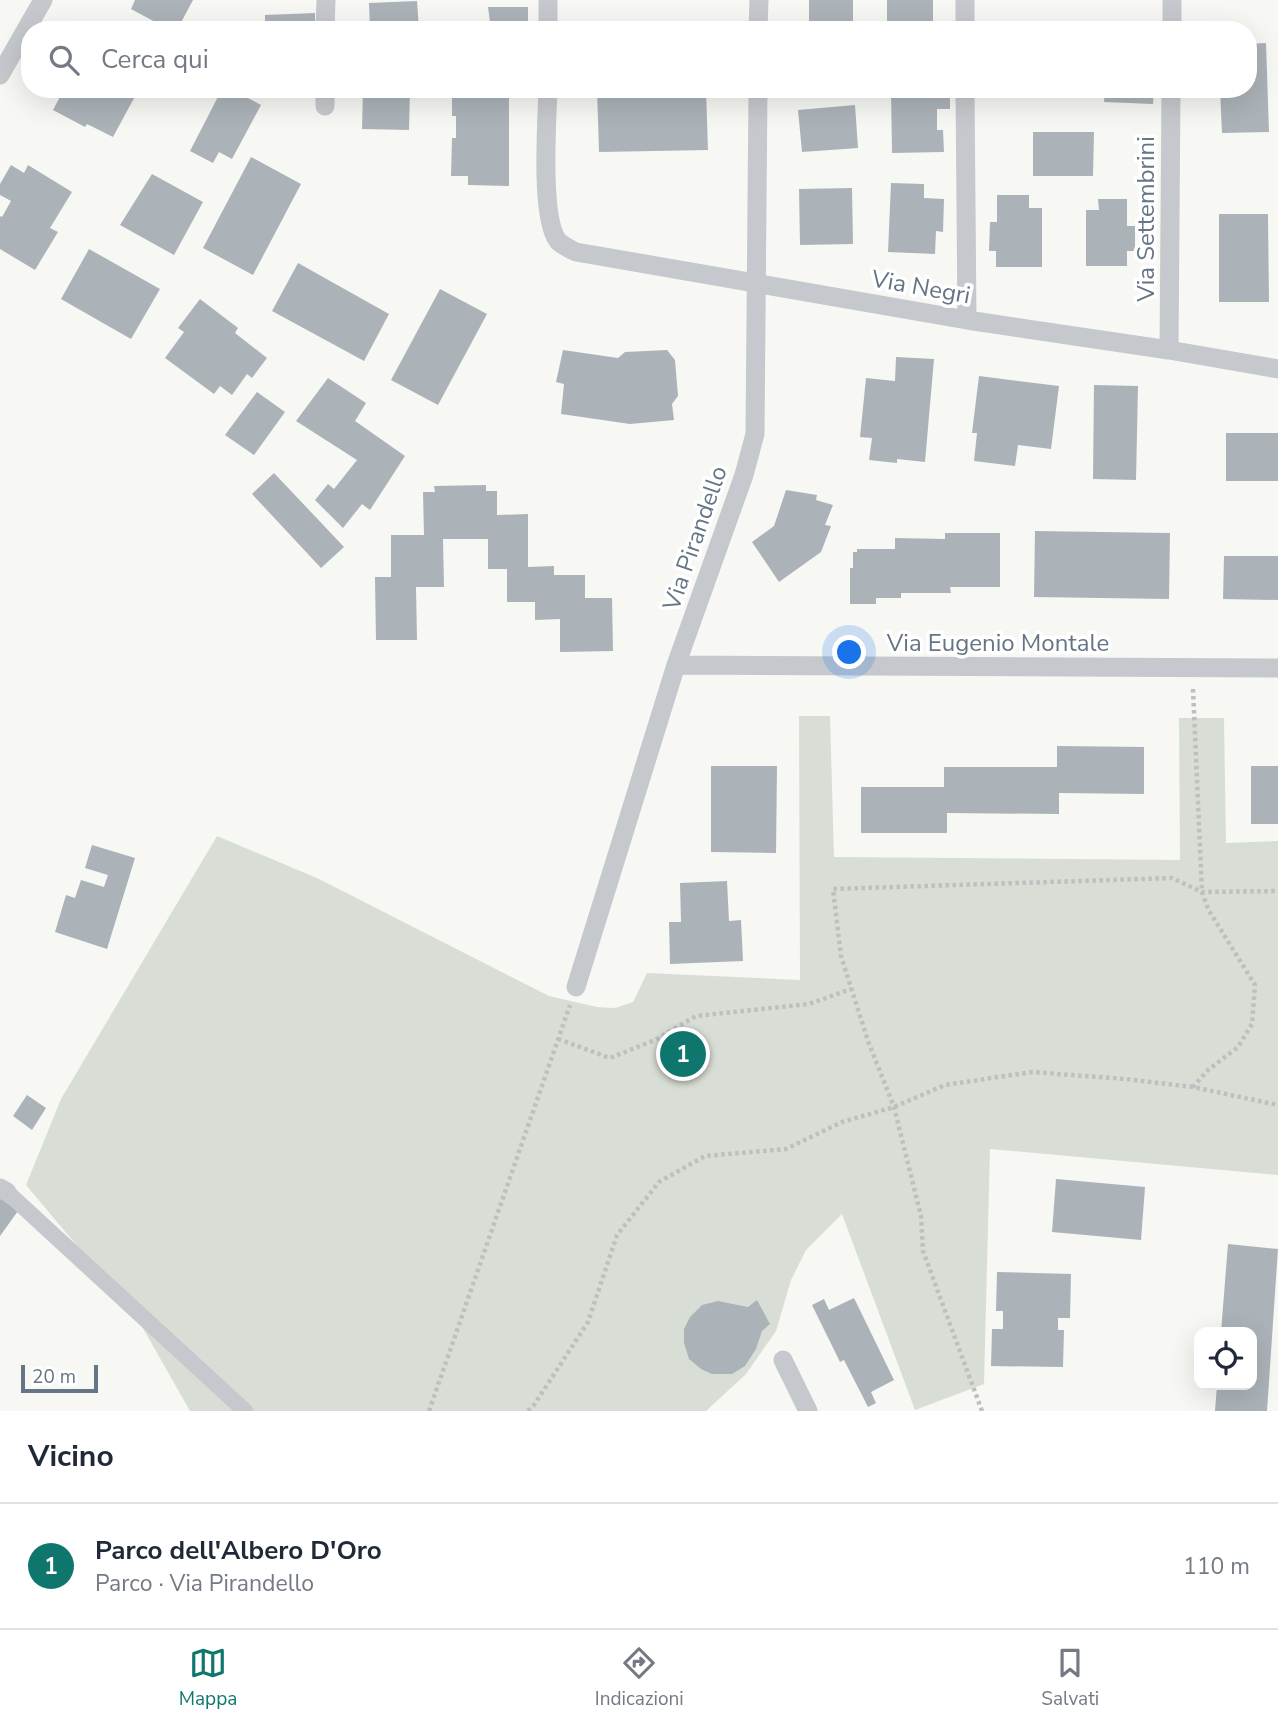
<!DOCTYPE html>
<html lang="it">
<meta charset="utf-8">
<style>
body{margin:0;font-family:"Nunito Sans",sans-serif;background:#f6f6f7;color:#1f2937}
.controls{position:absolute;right:21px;bottom:21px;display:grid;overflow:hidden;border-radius:14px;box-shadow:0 7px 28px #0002}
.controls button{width:63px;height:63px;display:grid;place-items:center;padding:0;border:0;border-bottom:2px solid #e0e1e3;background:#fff;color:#1f2937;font:35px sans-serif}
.scale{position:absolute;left:21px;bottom:18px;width:77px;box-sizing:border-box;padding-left:7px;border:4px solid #667585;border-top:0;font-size:19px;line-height:24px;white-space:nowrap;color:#667585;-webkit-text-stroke:5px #fff;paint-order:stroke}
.you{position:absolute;left:850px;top:653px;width:24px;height:24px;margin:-18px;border:5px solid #fff;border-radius:50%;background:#1a73e8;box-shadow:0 0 0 10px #1a73e833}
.badge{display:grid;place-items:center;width:46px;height:46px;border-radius:50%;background:#0f766e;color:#fff;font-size:23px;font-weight:700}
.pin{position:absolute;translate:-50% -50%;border:4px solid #fff;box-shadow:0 2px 7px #0006}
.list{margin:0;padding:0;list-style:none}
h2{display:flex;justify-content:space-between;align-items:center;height:91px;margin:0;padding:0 28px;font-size:30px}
h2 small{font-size:23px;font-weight:400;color:#747a83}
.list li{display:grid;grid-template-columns:46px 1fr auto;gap:21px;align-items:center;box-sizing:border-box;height:126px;padding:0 28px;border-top:2px solid #e0e1e3}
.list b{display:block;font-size:26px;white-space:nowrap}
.list p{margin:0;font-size:23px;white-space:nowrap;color:#747a83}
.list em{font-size:23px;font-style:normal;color:#747a83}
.icon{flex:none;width:38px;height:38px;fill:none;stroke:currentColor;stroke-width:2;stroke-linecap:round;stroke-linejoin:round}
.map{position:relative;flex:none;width:1278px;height:1411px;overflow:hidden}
.search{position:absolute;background:#fff;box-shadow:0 7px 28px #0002;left:21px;right:21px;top:21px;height:77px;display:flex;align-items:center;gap:18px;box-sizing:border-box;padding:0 24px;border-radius:28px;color:#747a83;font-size:26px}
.sheet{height:217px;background:#fff}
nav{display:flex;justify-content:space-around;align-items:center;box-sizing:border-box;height:98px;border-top:2px solid #e0e1e3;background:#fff;font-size:19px;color:#747a83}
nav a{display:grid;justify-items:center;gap:4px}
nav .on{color:#0f766e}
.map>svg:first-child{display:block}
.green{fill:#d8ded5}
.building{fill:#abb3b9}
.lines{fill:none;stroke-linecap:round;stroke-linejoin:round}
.path{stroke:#bdbfc1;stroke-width:4.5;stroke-dasharray:3.5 3.5;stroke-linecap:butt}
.pedestrian{stroke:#c5c8cc;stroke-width:16}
.minor{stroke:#c5c8cc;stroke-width:19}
.labels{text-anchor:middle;stroke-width:7;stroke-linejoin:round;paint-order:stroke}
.street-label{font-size:24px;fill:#667585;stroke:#fff}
</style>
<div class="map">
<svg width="1278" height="1411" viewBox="0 0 1278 1411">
<rect width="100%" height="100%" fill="#f7f7f4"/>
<path class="green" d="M799,716H830L834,857L1180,860L1179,718H1224L1226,843L1278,841V1175L990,1149L984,1384L915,1410L842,1214L806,1250L791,1280L776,1331L746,1374L706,1411H190L136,1316L26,1185L61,1099L217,836L319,879L549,996L597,1007L615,1008L633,1002L647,973L800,980Z"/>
<path class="building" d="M135,0H193L177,30H170L131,9Z
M809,0H853V30H809Z
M887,0H933V25H887Z
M417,1L419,30H370L369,3Z
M488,7H528V30H491Z
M315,13V30H265V15Z
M1107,22H1130V30H1107Z
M1062,24V30H1002V25Z
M1266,43L1269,132L1222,133L1220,89H1248V44Z
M69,89H139L113,137L87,124L85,127L53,110L63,91L67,93Z
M222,89H231L261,105L232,159L219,152L213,163L190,151Z
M363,89H410L409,130L362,129Z
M452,89H509V186L468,185V176H451L452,138H456V116H452Z
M597,89H706L708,150L599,152Z
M891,89H950V109H937V130H943L944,152L892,153Z
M1003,89H1063L1064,95L1003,96Z
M1105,89H1154L1153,104L1104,102Z
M855,105L858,148L802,152L798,110Z
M1033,132H1094L1093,176H1033Z
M251,157L301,184L253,275L203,248Z
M11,165L24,173L28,165L72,192L50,228L58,232L35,270L0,249V216L2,217L11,201L0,195V184Z
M152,174L203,202L174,255L120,225Z
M891,183L924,184V198L944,199L943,232L936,231L935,254L888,252Z
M852,188L853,244L800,245L799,189Z
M997,195H1029V208H1042V267H996V251H989L990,222H997Z
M1098,199H1127V226H1135V251H1127V266H1086V210H1099Z
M1219,214H1268L1269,302H1219Z
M89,249L160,289L131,339L61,299Z
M298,263L389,314L364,361L272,311Z
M440,289L487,314L438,405L391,380Z
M200,299L238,328L235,333L267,358L252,378L247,374L232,395L220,386L214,394L165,358L184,332L178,328Z
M563,350L618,358L625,352L667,350L675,360L678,396L672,404L674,420L630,424L561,414L564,384L556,382Z
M896,357L934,359L925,462L897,459V463L869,460L872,438L860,437L866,378L895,381Z
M979,376L1059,386L1051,449L1018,445L1015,466L974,461L977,433H972Z
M328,378L366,403L355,421L405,456L370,510L362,504L343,528L315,500L328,484L334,489L357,460L296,421Z
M1094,385L1138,386L1136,480L1093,479Z
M257,392L285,412L254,455L225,435Z
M1226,433H1278V481H1226Z
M274,473L344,547L321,568L252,494Z
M486,485V491H497V515L528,514V567L554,566V575H585V598H612L613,651L560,652V619L535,620V602H507V569H488V539H443L444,587H416L417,640H376L375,577H391V535H424L423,492H435L434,486Z
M786,490L817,495L816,500L833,505L825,525L831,526L821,552L779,582L752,542L774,526Z
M1035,531L1170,533L1169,599L1034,597Z
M945,533H1000V587H950L951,593H901V598H876V604H850V568H853V552H857V549H895V538L945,539Z
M1224,556H1278V600L1223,599Z
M1057,746L1144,747V794L1059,793V814L947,813V833H861V787H944V767H1057Z
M711,766H777L776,853L711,852Z
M1251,766H1278V824H1251Z
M92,845L135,858L107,949L55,932L66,895L75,898L81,880L104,887L108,875L85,868Z
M727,881L729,921L741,920L743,961L670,964L669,922H681L680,883Z
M27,1095L46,1108L32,1130L13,1116Z
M1056,1179L1145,1187L1141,1240L1052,1232Z
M0,1198L18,1211L0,1236Z
M1228,1244L1278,1249L1267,1411H1215L1217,1385H1252V1332H1221Z
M997,1272L1071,1274L1070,1318H1058V1330H1064L1063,1367L991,1366L992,1329H1003V1311H996Z
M854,1298L894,1380L871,1392L876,1403L868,1407L844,1360L840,1362L812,1305L824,1299L829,1310Z
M757,1300L770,1324L762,1331L756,1349L745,1366L732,1374H712L701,1369L689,1359L684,1343V1329L690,1317L702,1305L718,1301L748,1307Z"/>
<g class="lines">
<path class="path" d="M1193,689L1202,892L1208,909L1255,985L1252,1024L1238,1047L1208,1070L1193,1087
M558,1039L610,1058L655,1040L696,1016L809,1004L851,989
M429,1411L570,1005
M528,1411L534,1405L588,1322L617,1235L659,1182L705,1156L786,1149L842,1122L894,1107L945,1085L1032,1072L1125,1079L1193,1087L1278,1105
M982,1411L923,1251L921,1216L894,1107L868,1041L841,956L833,889L1172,878L1202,892L1278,891"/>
<path class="pedestrian" d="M7,1192L245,1411"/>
<path class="minor" d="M965,0V30
M325,30L326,0
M548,30V0
M758,30L759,0
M1172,30V0
M0,75L43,0
M548,89C547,121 540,218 558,241C563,246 570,249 576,252L967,320L1169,350L1278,369
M965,89L967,320
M325,106V89
M1169,350L1171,89
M676,665L1278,668
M576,987L676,665L744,475L755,434L758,89
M0,1188L7,1192
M783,1360L808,1411"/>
</g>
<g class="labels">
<g class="street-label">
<text transform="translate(1146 219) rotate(-90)" y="8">Via Settembrini</text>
<text transform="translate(921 287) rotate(10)" y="8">Via Negri</text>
<text transform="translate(695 538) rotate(-71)" y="8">Via Pirandello</text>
<text x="998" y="651">Via Eugenio Montale</text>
</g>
</g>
</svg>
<div class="controls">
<button><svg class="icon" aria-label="locate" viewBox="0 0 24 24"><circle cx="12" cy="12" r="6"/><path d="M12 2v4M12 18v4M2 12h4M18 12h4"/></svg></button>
</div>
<div class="scale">20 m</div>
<div class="you"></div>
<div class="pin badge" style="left:683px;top:1054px">1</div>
<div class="search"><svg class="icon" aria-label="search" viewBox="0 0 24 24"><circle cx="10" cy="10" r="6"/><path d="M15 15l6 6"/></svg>Cerca qui</div>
</div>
<section class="sheet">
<h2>Vicino<small></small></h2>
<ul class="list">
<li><span class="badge">1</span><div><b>Parco dell'Albero D'Oro</b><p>Parco · Via Pirandello</p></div><em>110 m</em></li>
</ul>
</section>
<nav>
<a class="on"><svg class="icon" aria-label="map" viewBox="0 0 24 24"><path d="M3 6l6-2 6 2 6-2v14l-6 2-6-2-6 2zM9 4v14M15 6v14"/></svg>Mappa</a>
<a><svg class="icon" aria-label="directions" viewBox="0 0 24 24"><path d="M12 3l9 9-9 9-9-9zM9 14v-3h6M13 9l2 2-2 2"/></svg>Indicazioni</a>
<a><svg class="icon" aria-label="saved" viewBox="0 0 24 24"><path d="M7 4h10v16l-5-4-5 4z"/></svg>Salvati</a>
</nav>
